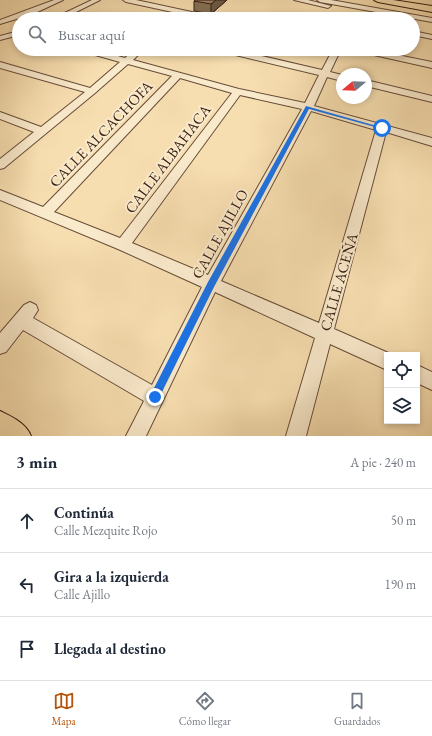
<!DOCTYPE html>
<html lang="es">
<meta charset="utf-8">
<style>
body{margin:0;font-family:"EB Garamond",serif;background:#f2f2f3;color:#1f2937}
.controls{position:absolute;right:12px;bottom:12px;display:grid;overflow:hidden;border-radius:0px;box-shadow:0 2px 6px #0003}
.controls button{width:36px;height:36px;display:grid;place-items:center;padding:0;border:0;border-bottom:1px solid #e0e1e3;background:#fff;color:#1f2937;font:20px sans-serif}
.compass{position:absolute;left:336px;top:68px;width:36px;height:36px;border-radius:50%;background:#fff;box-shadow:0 2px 6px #0003;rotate:251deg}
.stop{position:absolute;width:12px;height:12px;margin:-9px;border:3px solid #1a73e8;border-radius:50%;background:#fff}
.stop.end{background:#1a73e8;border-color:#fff;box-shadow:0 1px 4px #0008}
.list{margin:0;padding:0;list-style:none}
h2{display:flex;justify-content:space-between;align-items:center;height:52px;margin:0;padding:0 16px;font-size:17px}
h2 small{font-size:13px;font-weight:400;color:#747a83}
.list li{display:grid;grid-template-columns:26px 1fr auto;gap:12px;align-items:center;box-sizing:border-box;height:64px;padding:0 16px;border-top:1px solid #e0e1e3}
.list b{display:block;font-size:15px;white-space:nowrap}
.list p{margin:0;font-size:13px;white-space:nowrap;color:#747a83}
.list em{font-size:13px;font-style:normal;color:#747a83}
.icon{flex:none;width:22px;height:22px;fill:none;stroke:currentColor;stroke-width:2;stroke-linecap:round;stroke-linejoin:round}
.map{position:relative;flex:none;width:432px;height:436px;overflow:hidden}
.search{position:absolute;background:#fff;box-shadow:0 2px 6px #0003;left:12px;right:12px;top:12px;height:44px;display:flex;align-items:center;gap:10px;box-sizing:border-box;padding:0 14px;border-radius:22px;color:#747a83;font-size:15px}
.sheet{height:244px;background:#fff}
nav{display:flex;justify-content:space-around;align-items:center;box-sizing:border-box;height:56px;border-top:1px solid #e0e1e3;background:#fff;font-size:11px;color:#747a83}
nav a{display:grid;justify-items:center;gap:2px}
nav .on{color:#b45309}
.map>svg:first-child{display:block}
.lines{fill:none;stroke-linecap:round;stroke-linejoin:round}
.minor-casing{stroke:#664c38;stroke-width:2}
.major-casing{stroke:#351c10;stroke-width:2}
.minor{fill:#faeacc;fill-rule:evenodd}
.major{fill:#f7deb0;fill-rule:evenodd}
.wall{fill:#846f55;stroke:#351c10}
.shaded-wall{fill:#6c5a45;stroke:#351c10}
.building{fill:#9a8163;stroke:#351c10}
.route{fill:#1a73e8}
.labels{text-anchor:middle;stroke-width:4;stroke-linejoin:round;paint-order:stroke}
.street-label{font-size:15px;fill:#351c10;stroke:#faeacc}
</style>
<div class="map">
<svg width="432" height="436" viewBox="0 0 432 436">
<rect width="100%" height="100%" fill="#f7deb0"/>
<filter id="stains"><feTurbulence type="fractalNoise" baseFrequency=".005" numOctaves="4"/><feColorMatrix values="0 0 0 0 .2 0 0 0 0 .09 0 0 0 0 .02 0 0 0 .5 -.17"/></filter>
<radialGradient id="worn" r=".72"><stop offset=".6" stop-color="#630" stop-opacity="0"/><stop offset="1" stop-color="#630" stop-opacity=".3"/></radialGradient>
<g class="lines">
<g class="minor-casing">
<path id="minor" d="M54,0H63L33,14L0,24V20Z
M92,0H100L76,12L98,19H85L70,15L62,19H52Z
M123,0H136L215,17L219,19H205L126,2Z
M294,0H308L331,6L328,8Z
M317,0H331L432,18V22L320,2Z
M19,31V35L0,40V36Z
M413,31L432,35V39L413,35Z
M80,49H93L125,58L135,49H144L133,60L239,89L305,103L319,75L219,51L218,49H232L322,70L333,49H341L330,72L342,75V81L327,77L314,106L432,138V146L386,132L334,329L393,355H387V370L330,344L306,436H286L315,338L215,292L146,436H126L144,401L23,330L6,352L0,354V333L24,305L30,302L36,305L38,310L33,318L152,385L202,287L118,249L0,200V190L43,207L172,76L128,64L95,93L4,168L0,169V159L34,132L0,119V112L41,127L85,92L0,68V62L90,88L120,62L81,51ZM180,78L232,93L120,238L54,212ZM240,95L302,109L208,275L132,243ZM311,111L376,130L319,323L221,281Z
M352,49H368L432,62V68L356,51Z
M366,80L432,96V102L366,86Z
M417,365L432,372V390L417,383Z"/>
</g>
<g class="major-casing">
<path id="major" d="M374,0H393L432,6V12L378,2Z
M0,411C12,417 26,423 31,436H0Z"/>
</g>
<use href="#minor" class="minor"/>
<use href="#major" class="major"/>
</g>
<path class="wall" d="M227,0L211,14L194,11V1Z"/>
<path class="shaded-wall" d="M216,0H227L211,14V4Z"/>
<path class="building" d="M195,0H216L211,4L194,1Z"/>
<path class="route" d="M306,106L384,128L382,129L309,109L214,287L158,400L155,402L151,400L150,397L151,394L208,282Z"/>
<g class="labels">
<g class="street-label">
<text transform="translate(101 134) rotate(-46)" y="5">CALLE ALCACHOFA</text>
<text transform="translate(168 159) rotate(-53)" y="5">CALLE ALBAHACA</text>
<text transform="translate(220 234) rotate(-61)" y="5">CALLE AJILLO</text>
<text transform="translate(339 282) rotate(-74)" y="5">CALLE ACEÑA</text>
</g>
</g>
<rect width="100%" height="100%" filter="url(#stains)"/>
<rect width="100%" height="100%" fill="url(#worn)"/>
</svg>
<div class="controls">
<button><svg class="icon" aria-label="locate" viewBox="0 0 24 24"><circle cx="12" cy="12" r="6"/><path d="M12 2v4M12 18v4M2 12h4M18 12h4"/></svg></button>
<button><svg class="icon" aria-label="layers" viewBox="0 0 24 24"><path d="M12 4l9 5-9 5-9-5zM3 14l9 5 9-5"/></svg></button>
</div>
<svg class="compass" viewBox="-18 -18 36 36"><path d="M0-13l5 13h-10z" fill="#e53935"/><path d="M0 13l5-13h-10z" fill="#747a83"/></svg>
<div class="stop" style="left:382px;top:128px"></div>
<div class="stop end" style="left:155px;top:397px"></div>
<div class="search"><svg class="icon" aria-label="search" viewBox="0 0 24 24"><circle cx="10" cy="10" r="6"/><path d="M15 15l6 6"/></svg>Buscar aquí</div>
</div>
<section class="sheet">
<h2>3 min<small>A pie · 240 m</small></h2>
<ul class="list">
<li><svg class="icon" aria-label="ahead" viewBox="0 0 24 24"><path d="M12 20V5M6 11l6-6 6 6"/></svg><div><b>Continúa</b><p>Calle Mezquite Rojo</p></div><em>50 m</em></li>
<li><svg class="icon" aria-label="left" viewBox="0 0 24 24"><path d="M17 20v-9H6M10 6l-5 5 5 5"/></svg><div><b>Gira a la izquierda</b><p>Calle Ajillo</p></div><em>190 m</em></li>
<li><svg class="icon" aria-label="arrive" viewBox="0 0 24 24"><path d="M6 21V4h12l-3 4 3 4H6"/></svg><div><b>Llegada al destino</b></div></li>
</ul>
</section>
<nav>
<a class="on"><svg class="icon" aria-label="map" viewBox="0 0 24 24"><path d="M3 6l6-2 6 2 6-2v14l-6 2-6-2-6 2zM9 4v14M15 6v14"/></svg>Mapa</a>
<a><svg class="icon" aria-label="directions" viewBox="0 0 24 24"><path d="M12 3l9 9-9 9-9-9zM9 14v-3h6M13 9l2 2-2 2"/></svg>Cómo llegar</a>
<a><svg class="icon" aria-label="saved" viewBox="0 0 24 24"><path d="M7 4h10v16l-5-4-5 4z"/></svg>Guardados</a>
</nav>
